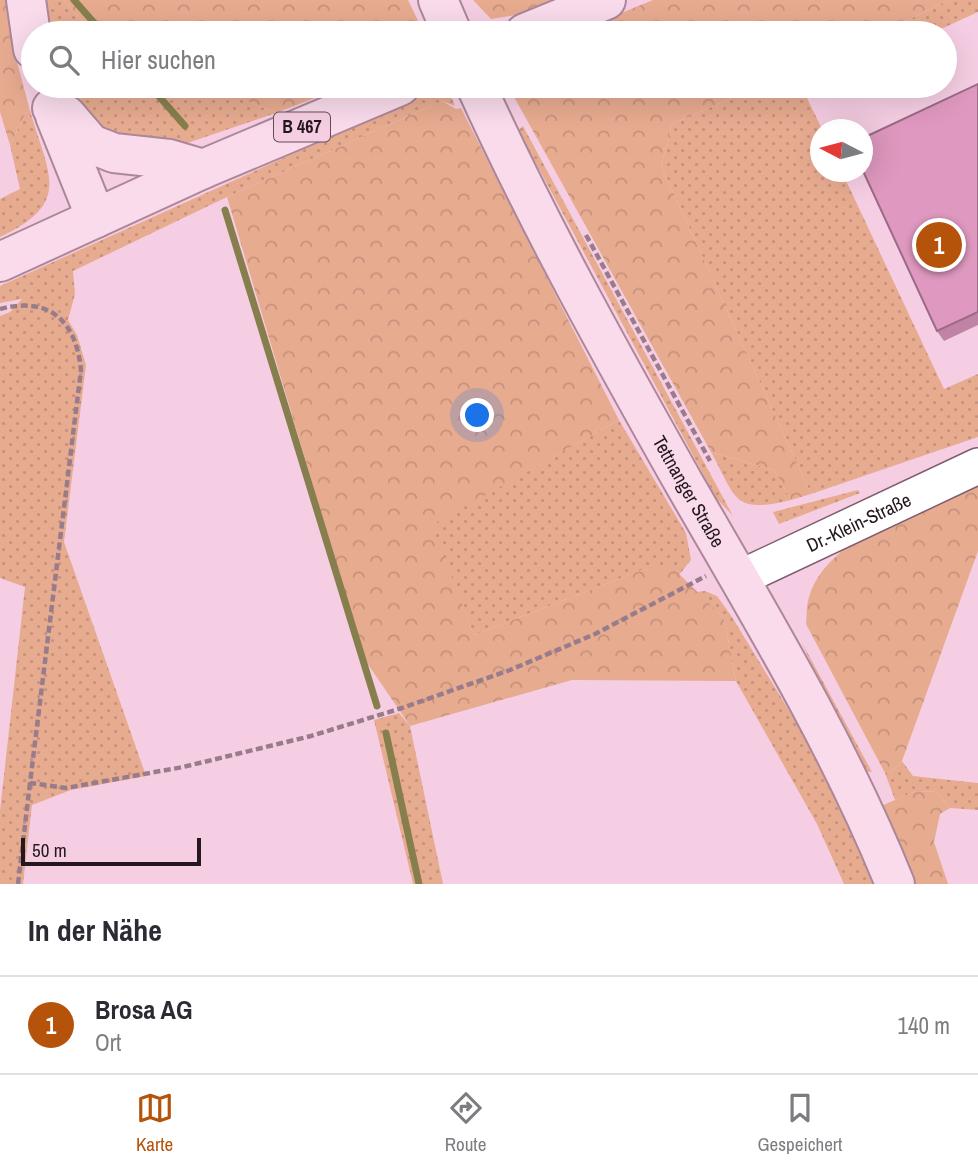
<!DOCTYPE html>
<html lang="de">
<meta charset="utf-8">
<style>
body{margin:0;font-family:"Archivo Narrow",sans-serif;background:#f7f7f7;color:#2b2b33}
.compass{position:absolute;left:810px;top:119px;width:63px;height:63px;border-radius:50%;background:#fff;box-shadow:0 7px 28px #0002;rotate:276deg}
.scale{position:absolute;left:21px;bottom:18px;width:180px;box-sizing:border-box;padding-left:7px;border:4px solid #25171e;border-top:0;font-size:19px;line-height:24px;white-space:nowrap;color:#25171e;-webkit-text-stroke:5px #f6cee3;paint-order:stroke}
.you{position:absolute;left:478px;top:416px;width:24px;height:24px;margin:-18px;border:5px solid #fff;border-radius:50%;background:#1a73e8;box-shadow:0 0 0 10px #1a73e833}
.badge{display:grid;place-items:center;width:46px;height:46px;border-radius:50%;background:#b45309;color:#fff;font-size:23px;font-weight:700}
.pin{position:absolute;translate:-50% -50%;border:4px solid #fff;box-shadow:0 2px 7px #0006}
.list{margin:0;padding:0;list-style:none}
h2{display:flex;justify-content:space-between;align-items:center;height:91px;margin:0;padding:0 28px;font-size:30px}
h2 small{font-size:23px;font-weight:400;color:#7c7c81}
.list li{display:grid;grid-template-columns:46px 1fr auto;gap:21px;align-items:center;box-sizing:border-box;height:98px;padding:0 28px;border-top:2px solid #e1e1e2}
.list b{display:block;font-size:26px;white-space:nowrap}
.list p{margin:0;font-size:23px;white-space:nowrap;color:#7c7c81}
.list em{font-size:23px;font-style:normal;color:#7c7c81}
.icon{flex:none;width:38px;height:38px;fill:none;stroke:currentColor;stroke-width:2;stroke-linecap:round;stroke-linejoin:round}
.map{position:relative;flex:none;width:978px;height:884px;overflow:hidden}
.search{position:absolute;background:#fff;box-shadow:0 7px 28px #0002;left:21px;right:21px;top:21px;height:77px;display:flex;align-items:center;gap:18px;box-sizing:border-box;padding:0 24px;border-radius:38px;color:#7c7c81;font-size:26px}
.sheet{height:189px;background:#fff}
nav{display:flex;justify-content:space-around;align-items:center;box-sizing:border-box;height:98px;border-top:2px solid #e1e1e2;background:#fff;font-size:19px;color:#7c7c81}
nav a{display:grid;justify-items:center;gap:4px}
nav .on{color:#b45309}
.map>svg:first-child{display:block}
.grass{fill:url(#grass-dots)}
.forest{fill:url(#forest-crowns)}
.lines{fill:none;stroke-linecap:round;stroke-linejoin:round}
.stream{stroke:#867f4d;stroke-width:7}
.minor-casing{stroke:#7f5c6f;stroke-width:38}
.major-casing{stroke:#ac879a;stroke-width:42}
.path{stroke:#987c8b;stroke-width:4.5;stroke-dasharray:7 3.5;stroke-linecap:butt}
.minor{stroke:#fff;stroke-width:35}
.major{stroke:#f9dbeb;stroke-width:38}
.wall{fill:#c083a4}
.building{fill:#df98bf;stroke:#9c6a86;stroke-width:2}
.labels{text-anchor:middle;stroke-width:6;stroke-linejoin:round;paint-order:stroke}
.shield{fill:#f6cee3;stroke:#644e59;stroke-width:2}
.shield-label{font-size:18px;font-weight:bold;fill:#25171e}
.street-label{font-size:19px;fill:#25171e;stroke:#f6cee3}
</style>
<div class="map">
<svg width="978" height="884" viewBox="0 0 978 884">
<defs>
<pattern id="grass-dots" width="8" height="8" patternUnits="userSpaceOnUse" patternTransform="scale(1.75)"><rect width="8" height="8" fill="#e7ab90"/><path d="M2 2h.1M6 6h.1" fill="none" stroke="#c6927c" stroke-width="1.8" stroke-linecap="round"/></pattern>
<pattern id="forest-crowns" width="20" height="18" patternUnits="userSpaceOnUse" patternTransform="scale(1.75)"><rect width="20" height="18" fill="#e7ab90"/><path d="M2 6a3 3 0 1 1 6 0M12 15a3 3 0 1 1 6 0" fill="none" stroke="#c6927c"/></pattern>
</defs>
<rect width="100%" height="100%" fill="#f6cee3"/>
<path class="grass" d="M39,0H64L92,33H43Z
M949,0H978V12L932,33H881Z
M60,86H217L221,90L276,113L164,151L114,144L76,112Z
M443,86H447L455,106L442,101L227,197L73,271L75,294L68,320L77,335L86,365L64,542L146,776L71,790L32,805L23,884H0V811L25,587L0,578V316L10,312L22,299L0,303V286Z
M759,86H816L804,92L822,129L820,172H842L944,389L978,374V437L811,494L661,166L672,124Z
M29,107C47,173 75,202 0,237V199L20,189L10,145Z
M523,126L733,516L716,498L518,130Z
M619,420L686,533L691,560L679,575L670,567L642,570L474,635L431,525Z
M711,452L774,470L791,500C732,514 737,499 711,452Z
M858,490L860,493L779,524L773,512Z
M705,591L717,596L732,617L815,753L880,884H844L817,824L736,681L724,618L697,592Z
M801,641L872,772L860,771Z
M399,713L410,726L443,884H413L374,720Z
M902,761L913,776L978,783V810L950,808L937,792L916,791L895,800L885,773H890Z"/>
<path class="forest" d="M0,0H8L12,43L29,107L10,145L0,112Z
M64,0H408L424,33H173L164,23L155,33H92Z
M473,0H561L528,13L491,19Z
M653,0H949L881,33H573Z
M217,86H346L276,113L221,90Z
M508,86H759L672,124L661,166L811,494L791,500L774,470L711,452Z
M442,101L456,109L461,108L619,420L432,525L474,635L642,570L671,566L724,618L736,681L572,680L410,726L365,660L227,197Z
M978,481V551L902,761L890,773H885L806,624C807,616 806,606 809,597C826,537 926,505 978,481Z
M916,791L937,792L950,808L940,814L934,842L948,884H913L881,806Z"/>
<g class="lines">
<path class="stream" d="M74,0L103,33
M150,86L185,126
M225,210L377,706
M386,733L419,884"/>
<g class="minor-casing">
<g id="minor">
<path id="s1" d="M740,578L978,466"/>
</g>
</g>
<g class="major-casing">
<g id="major">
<path d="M26,0L33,49"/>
<path d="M438,0L452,33"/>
<path d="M525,33L606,0"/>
<path id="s2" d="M476,86C538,223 611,354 685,485C760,615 839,745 895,884"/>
<path d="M52,108L66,115L91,144L114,153L169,159L203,169"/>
<path d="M55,116L96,218"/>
<path d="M0,262L203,169L400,86"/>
</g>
</g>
<path class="path" d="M586,235L710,461
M0,309C50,296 76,321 81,370L30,783L66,788L183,767L311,736L402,708L510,670L595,634L706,576
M18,884L30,783"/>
<use href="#minor" class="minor"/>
<use href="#major" class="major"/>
</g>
<path class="wall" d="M978,84V325L944,341L937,331Z"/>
<path class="building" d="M978,84V312L937,331L863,171V138Z"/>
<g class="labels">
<rect class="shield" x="274" y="112.5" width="56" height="29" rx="5"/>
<g class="shield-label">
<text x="302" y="133">B 467</text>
</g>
<g class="street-label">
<text dy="7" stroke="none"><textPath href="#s2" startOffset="458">Tettnanger Straße</textPath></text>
<text dy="7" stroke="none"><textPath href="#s1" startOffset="131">Dr.-Klein-Straße</textPath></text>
</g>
</g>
</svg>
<svg class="compass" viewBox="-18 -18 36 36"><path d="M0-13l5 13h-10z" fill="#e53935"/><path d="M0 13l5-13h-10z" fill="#7c7c81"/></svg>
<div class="scale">50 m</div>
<div class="you"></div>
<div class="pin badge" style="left:939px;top:245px">1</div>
<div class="search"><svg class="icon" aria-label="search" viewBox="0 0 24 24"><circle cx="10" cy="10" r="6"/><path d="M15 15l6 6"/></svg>Hier suchen</div>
</div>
<section class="sheet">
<h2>In der Nähe<small></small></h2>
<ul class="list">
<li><span class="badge">1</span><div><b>Brosa AG</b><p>Ort</p></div><em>140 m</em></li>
</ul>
</section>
<nav>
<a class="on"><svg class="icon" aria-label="map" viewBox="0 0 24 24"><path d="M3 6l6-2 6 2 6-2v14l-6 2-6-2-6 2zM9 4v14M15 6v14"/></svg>Karte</a>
<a><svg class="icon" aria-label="directions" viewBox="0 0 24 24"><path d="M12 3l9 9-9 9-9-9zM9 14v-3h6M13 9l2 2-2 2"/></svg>Route</a>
<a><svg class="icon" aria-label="saved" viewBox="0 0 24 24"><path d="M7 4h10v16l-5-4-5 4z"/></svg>Gespeichert</a>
</nav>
